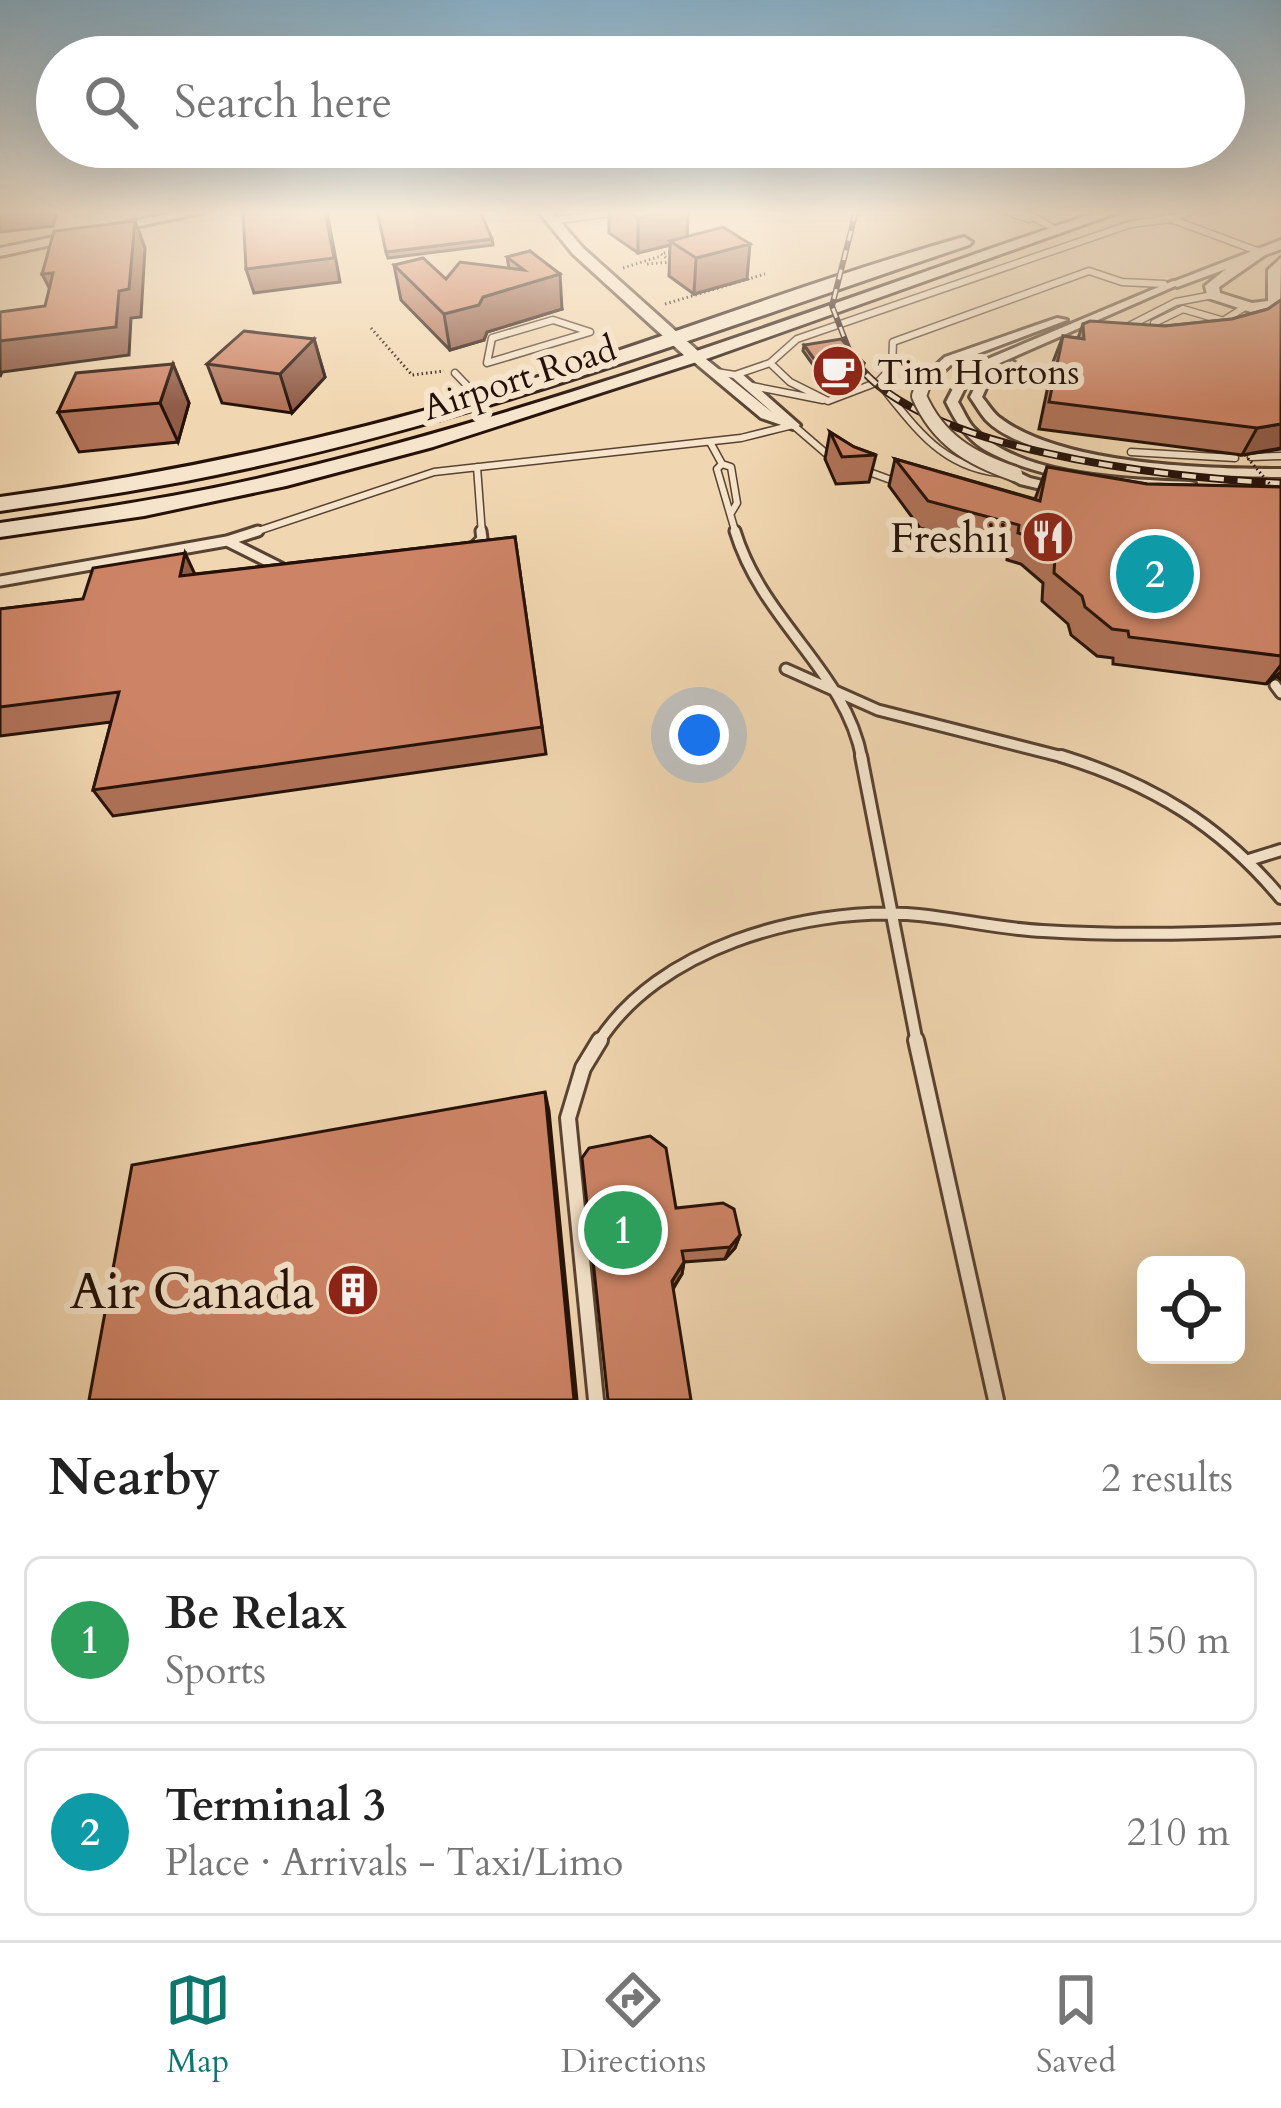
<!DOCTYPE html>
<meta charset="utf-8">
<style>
body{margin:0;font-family:Cardo,serif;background:#f2f2f2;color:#222}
.controls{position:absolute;right:36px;bottom:36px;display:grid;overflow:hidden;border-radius:18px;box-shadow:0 12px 48px #0002}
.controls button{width:108px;height:108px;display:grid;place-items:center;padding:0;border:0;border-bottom:3px solid #e0e0e0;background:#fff;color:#222;font:60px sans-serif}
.you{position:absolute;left:699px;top:735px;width:42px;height:42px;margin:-30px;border:9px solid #fff;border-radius:50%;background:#1a73e8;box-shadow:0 0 0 18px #1a73e833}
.badge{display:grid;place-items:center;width:78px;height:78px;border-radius:50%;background:#0f766e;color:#fff;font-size:39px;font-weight:700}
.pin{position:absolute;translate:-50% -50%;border:6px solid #fff;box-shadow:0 3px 12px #0006}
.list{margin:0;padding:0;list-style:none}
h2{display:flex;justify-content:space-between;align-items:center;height:156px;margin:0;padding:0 48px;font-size:51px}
h2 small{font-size:39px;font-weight:400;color:#767676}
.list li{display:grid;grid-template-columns:78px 1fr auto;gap:36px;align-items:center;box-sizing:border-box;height:168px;margin:0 24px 24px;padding:0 24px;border:3px solid #e0e0e0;border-radius:18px}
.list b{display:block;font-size:45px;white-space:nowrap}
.list p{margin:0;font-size:39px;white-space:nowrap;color:#767676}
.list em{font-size:39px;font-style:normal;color:#767676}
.icon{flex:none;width:66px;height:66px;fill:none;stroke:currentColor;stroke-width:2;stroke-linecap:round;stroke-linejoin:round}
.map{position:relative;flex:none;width:1281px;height:1400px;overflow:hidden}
.search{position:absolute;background:#fff;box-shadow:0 12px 48px #0002;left:36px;right:36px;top:36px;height:132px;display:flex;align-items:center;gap:30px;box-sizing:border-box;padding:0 42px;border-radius:66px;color:#767676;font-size:45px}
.sheet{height:540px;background:#fff}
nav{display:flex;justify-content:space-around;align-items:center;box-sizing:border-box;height:168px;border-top:3px solid #e0e0e0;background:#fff;font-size:33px;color:#767676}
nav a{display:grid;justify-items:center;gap:6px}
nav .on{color:#0f766e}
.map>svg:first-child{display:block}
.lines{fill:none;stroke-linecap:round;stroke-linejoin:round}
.service-far3-casing{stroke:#584232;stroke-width:9}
.service-far2-casing{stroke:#584232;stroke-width:15}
.service-far1-casing{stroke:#584232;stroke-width:16}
.service-casing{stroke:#584232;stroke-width:20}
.minor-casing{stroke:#584232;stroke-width:6}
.tertiary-casing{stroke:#584232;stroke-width:6}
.secondary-casing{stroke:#251108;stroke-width:6}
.path{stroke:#251108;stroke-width:3;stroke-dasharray:1.5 3;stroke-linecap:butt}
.service-far3{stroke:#f6e5cc;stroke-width:6}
.service-far2{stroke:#f6e5cc;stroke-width:9}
.service-far1{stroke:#f6e5cc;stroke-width:10}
.service{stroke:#f6e5cc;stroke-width:14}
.minor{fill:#f6e5cc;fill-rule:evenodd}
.tertiary{fill:#f6e5cc;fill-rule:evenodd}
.secondary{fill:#f6e5cc;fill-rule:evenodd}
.rail-far1-casing{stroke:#251108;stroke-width:6}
.rail-casing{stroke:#251108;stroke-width:8}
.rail-far1{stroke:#f6e5cc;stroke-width:3;stroke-dasharray:10;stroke-linecap:butt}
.rail{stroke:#f6e5cc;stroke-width:4.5;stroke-dasharray:14;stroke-linecap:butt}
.minor-bridge-casing{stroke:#584232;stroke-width:18;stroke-linecap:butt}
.path-bridge{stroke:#251108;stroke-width:3;stroke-dasharray:1.5 3;stroke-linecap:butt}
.minor-bridge{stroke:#f6e5cc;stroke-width:14}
.wall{fill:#b07258;stroke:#251108;stroke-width:3}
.shaded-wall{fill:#905c47;stroke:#251108;stroke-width:3}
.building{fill:#cd8466;stroke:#251108;stroke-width:3}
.labels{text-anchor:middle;stroke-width:12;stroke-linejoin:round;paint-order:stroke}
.far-poi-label{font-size:36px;fill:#251108;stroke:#f6e5cc;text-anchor:start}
.far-street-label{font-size:36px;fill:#251108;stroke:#f6e5cc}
.poi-label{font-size:42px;fill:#251108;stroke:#f6e5cc;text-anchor:end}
.near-poi-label{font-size:51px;fill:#251108;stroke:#f6e5cc;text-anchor:end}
</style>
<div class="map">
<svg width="1281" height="1400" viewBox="0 0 1281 1400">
<rect width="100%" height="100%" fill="#f1d7b1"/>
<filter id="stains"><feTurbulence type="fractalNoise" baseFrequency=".00167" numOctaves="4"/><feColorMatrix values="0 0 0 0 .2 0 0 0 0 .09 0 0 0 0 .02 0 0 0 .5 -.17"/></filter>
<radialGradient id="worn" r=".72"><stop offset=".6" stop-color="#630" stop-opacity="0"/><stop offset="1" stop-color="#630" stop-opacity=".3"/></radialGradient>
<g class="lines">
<g class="service-far3-casing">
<path id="service-far3" d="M1006,211L1029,219
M1023,211L1058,231
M551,221L626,211
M553,320L590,332L487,363L492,338Z
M1218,324L1245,307
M1127,327L1176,302L1213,295
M1161,332L1154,323L1183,309L1224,321
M716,372L735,375L770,363
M455,373L481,400
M878,382C917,429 942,470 1008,474
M752,386L823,400
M828,401L790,382L770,363L797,339L1131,224L1171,219L1260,252
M828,401L878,382L892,367L893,342L1089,271L1122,282L1164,284
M710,442L722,464L731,467L737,503L731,513
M1131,452L1235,458
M1251,457L1281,456
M722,464L717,469L736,534
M477,467L482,534
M861,469L902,484
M249,534L434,472L741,438L793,425L829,456"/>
</g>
<g class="service-far2-casing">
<path id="service-far2" d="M735,531C763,623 846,671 862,759
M227,541L281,568
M471,550L482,539L481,531
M0,581L227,541L258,531
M786,669L878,710L1071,759
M1275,685L1281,693"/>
</g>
<g class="service-far1-casing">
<path id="service-far1" d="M861,756L917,1043
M1061,756C1152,784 1220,825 1281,898
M1249,860L1281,850
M598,1043C658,948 800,909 907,914C952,917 997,929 1043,931C1122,936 1202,934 1281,930"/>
</g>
<g class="service-casing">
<path id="service" d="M916,1040L996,1400
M596,1400L568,1118L583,1068L600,1040"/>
</g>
<g class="minor-casing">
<path id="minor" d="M1162,211H1171L1173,215L1195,211L1171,222Z
M1173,281L1182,283L979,372L969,380L958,402C963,410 967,420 973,427C1019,477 1126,479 1190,482L1195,483V489C1140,495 1035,478 987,451C966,439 956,422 946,402L960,375L971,366Z
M1057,318L1067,320L953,363L928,385L918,382L945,357Z
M688,351H696L773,413L732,377L742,374L800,425L793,429L761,418L688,357Z
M1012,361L1018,365L1016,368L987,386L982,397C988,404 993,413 1000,418C1062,465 1205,469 1281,469V477C1214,477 1032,468 986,420C980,413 975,404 970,397L978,381Z
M999,463L1030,478L1067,487L1069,490L1062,494L1020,484L994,470V464Z"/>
</g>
<g class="tertiary-casing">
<path id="tertiary" d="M183,211H210L0,256V248Z
M538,211H551L583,248L698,351V357H686L573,254Z
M1281,240V249L1265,255L1219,287L1220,293L1252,303L1268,301V270L1281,258L1280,308L1251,312L1208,298L1205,286L1226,269L1177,287L1170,283Z"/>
</g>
<g class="secondary-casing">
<path id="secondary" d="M1100,211H1122L709,358L433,447L286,486L144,516L0,537V523C96,509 192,495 286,472C563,406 830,303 1100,211Z
M964,237L972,242L969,245C730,325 491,416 244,469C163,487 82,499 0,511V497C163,475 322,441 480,395C642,347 801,283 964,237Z"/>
</g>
<path class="path" d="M686,247L706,259L680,267L661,254Z
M647,264L671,262
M623,268L661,256
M665,304L765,274
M371,328L412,375L444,371"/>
<use href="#service-far3" class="service-far3"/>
<use href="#service-far2" class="service-far2"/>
<use href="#service-far1" class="service-far1"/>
<use href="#service" class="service"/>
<use href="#minor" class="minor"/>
<use href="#tertiary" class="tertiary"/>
<use href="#secondary" class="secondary"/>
<g class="rail-far1-casing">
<path id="rail-far1" d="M851,355L832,306L856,211"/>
</g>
<g class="rail-casing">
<path id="rail" d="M850,352C900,451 1180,479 1281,483"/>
</g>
<use href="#rail-far1" class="rail-far1"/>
<use href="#rail" class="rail"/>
<g class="minor-bridge-casing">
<path id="minor-bridge" d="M924,382L919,396C938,440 971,459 1015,474"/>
</g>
<path class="path-bridge" d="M1245,455L1275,490"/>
<use href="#minor-bridge" class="minor-bridge"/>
</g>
<path class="wall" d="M609,211H688L687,237L747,279L694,294L669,276L670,245L638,253L609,233Z
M530,251L562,309L487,332L484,340L450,350L401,300L394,265L446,279L509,268L507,257Z
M1281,300V449L1242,455L1039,429L1053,362L1063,336L1078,338L1083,324L1165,326L1232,319L1268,309Z
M314,339L325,377L292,413L222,403L207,364Z
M804,345L864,363L863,369L856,377L821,376L803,351Z
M173,364L189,403L178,442L79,452L58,412Z
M830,432L854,447L876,455L869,482L836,484L825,459Z
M895,459L1035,499L1047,467L1147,484L1281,487V680L1277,676L1266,684L1113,664V658L1097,656L1071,635L1068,624L1042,601L1043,583L1021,564L1007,560L1008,552L920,528L889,486Z
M515,537L546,754L113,816L93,790L111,722L0,736V609L83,599L195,574Z
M676,1208L740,1235L735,1248L725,1259L684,1262L682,1274L608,1400Z"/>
<path class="shaded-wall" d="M0,211H57L53,226L0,232Z
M327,211L340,282L254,293L246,269Z
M666,211H688L687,240L670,241V245L638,253V218Z
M135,221L145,248L141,317L131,318L129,355L2,372L0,377V341L119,291Z
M492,239L493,245L388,258L386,252Z
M750,244L747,279L694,294L696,258Z
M53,273L56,301L42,274Z
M560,274L562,309L487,332L484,340L450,350L444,314L483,297Z
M314,339L325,377L292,413L280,374Z
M173,364L189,403L178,442L160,403Z
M1281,424V448L1242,455L1257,428Z
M185,553L198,581L180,576Z
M1281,665V672L1266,684Z
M545,1092L549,1111L577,1400H574Z
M740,1235L735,1248L725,1259L730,1247Z
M684,1262L682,1274L670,1292L672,1281Z"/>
<path class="building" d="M243,211H325L334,258L246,269Z
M377,211H480L492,239L386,252Z
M627,211H666L638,218Z
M135,221L129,289L119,291L116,327L0,341V312L45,306L53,273L42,274L54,231Z
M723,227L750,244L696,258L670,241Z
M530,251L560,274L483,297L479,305L444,314L394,265L423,258L446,279L460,262L524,270L507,257Z
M1281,300V424L1257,428L1049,402L1063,336L1084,339L1083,324L1090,321L1165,326L1232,319L1268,309Z
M244,331L314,339L280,374L207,364Z
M841,339L864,363L858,370H822L804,345Z
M173,364L160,403L58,412L76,373Z
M830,432L854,447L876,455L842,457Z
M895,459L1040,501L1047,467L1147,484L1281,487V656L1129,637L1128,631L1112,629L1085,607L1082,596L1054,573L1055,556L1032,537L1018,533L1019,525L928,501Z
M515,537L542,727L93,790L119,692L0,707V609L83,599L93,568L185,553L180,576Z
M545,1092L574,1400H89L132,1165Z
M650,1136L666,1148L676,1208L723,1203L734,1209L740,1235L730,1247L682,1251L684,1262L672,1281L691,1400H608L582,1158L589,1148Z"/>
<linearGradient id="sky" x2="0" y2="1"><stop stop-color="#89b6d2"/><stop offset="0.52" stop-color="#f9eddc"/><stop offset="1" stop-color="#f9eddc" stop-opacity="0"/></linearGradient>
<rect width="1281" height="407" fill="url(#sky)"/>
<defs>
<g id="cafe-disc" transform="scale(2.7)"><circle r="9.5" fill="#8f2418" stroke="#f6e5cc"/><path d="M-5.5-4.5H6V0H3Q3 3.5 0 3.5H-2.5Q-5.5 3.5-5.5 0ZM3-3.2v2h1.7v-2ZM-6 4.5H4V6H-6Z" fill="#fff"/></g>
<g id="restaurant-disc" transform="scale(2.7)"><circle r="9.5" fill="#8f2418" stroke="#f6e5cc"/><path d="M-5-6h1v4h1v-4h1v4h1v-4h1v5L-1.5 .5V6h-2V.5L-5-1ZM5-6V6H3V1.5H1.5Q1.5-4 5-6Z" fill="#fff"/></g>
<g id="building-disc" transform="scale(2.7)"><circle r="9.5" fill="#8f2418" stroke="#f6e5cc"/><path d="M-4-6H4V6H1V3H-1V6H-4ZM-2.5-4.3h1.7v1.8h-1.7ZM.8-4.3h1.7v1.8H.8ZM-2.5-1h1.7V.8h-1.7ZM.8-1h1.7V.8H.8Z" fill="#fff"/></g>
</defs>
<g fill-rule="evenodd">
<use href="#cafe-disc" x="838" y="371"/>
<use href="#restaurant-disc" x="1048" y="537"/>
<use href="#building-disc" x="353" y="1290"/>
</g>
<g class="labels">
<g class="far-poi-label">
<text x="877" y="384">Tim Hortons</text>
</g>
<g class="far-street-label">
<text transform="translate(519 377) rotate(-18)" y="13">Airport Road</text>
</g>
<g class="poi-label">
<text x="1009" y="552">Freshii</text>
</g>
<g class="near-poi-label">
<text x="314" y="1308">Air Canada</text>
</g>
</g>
<rect width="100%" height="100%" filter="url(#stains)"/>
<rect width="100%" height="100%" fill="url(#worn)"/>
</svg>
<div class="controls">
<button><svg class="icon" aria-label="locate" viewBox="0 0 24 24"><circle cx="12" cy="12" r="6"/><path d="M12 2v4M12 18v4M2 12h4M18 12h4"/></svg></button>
</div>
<div class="you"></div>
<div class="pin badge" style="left:623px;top:1230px;background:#2e9e5b">1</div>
<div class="pin badge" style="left:1155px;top:574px;background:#0f9aa8">2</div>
<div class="search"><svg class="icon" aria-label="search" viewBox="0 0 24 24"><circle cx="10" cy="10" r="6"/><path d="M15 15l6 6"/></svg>Search here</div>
</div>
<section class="sheet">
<h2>Nearby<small>2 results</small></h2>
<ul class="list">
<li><span class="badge" style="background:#2e9e5b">1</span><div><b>Be Relax</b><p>Sports</p></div><em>150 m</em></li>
<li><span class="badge" style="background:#0f9aa8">2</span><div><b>Terminal 3</b><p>Place · Arrivals - Taxi/Limo</p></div><em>210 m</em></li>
</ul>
</section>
<nav>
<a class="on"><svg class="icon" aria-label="map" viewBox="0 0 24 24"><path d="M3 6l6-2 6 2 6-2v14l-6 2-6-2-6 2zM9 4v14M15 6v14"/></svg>Map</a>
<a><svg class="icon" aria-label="directions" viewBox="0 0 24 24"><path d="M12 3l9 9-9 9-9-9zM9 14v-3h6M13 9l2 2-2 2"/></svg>Directions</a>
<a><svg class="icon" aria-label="saved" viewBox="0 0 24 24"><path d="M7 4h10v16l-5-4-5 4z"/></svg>Saved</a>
</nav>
